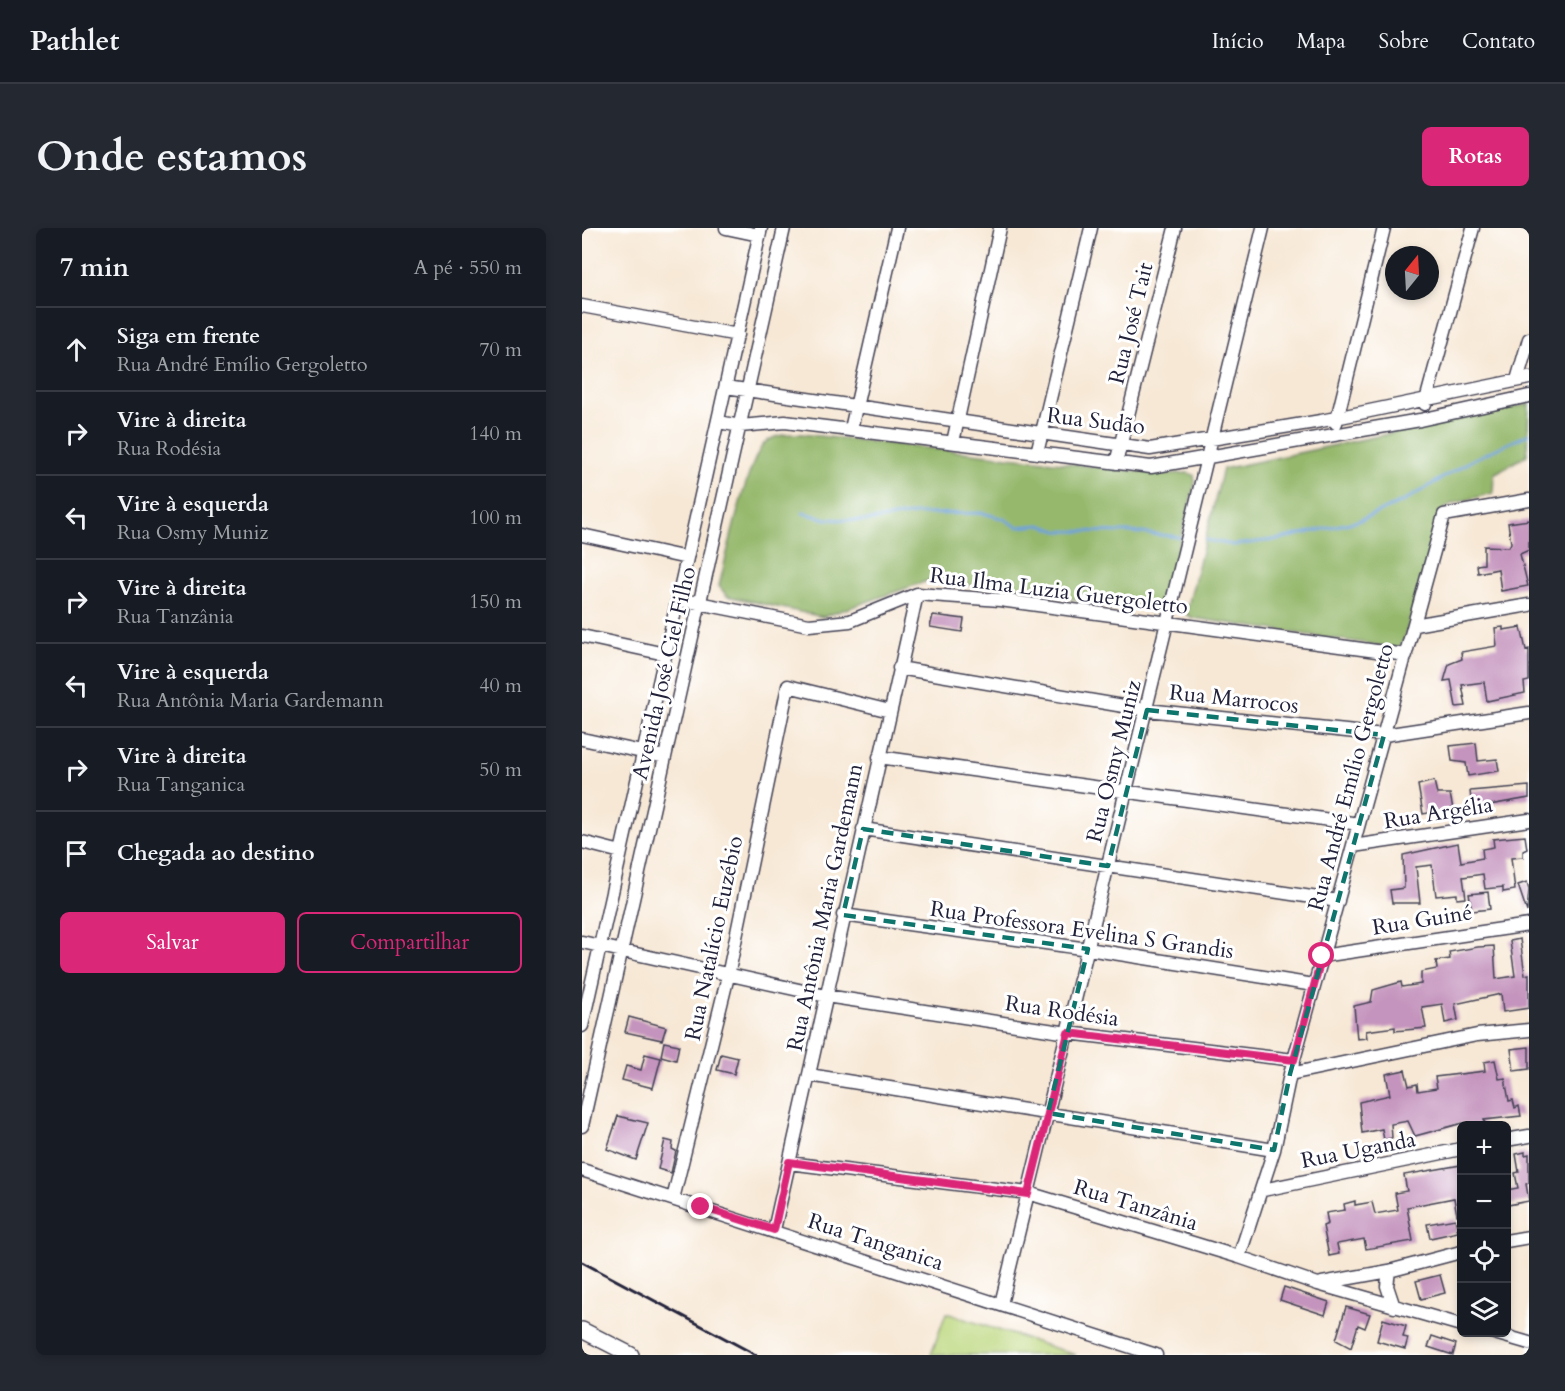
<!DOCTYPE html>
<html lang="pt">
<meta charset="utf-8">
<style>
body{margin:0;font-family:Cardo,serif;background:#242831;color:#f1f3f6}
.controls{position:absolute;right:18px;bottom:18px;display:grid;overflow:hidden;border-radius:9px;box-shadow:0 3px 9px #0003}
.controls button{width:54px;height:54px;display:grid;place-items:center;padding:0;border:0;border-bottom:2px solid #363941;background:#171b24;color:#f1f3f6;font:30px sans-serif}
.compass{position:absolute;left:803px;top:18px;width:54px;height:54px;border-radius:50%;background:#171b24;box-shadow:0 3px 9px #0003;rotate:18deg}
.stop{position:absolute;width:18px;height:18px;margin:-14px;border:4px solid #db2777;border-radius:50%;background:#fff}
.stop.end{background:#db2777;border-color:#fff;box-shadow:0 2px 6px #0008}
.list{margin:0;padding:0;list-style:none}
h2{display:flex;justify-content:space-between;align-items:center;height:78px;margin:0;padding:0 24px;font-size:26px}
h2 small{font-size:20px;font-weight:400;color:#9ea1a6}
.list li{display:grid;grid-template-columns:39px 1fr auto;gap:18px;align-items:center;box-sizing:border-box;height:84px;padding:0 24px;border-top:2px solid #363941}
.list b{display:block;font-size:22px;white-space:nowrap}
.list p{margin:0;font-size:20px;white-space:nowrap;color:#9ea1a6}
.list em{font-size:20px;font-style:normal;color:#9ea1a6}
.actions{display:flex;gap:12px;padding:18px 24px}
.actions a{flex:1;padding:14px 0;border:2px solid #db2777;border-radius:9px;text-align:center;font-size:21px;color:#db2777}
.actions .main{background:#db2777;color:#fff}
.icon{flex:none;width:33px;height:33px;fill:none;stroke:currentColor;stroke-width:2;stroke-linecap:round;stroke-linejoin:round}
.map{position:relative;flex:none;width:947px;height:1127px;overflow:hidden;border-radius:9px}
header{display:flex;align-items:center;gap:36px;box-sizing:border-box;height:84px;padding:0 30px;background:#171b24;border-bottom:2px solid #363941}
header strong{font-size:28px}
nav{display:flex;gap:33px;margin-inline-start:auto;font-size:21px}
.intro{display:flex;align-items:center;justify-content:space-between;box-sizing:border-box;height:144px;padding:0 36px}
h1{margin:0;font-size:42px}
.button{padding:15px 27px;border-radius:9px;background:#db2777;color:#fff;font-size:21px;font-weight:700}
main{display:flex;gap:36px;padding:0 36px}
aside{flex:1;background:#171b24;border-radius:9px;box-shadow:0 3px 9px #0003}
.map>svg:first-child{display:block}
.green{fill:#bcd77d;stroke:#6f7c5c;stroke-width:1.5}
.forest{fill:#95b86c;stroke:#5c6d54;stroke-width:1.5}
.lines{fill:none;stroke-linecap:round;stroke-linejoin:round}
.stream{stroke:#6fa2db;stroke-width:3}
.building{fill:#c594be}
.minor-casing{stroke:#424052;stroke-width:15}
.major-casing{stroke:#424052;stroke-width:18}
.minor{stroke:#fff;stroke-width:12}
.major{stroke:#fff;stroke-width:15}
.rail{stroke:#22223b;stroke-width:3}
.route{stroke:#db2777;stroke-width:8}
.marked{fill:none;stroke:#0f766e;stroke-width:4.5;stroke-dasharray:12 8;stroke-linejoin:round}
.labels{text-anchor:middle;stroke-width:6;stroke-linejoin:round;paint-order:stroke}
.street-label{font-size:22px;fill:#22223b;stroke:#fff}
</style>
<header>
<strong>Pathlet</strong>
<nav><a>Início</a><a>Mapa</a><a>Sobre</a><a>Contato</a></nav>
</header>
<div class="intro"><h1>Onde estamos</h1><a class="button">Rotas</a></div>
<main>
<aside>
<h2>7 min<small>A pé · 550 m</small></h2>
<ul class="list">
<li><svg class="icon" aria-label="ahead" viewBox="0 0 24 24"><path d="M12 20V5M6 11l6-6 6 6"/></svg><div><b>Siga em frente</b><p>Rua André Emílio Gergoletto</p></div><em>70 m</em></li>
<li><svg class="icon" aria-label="right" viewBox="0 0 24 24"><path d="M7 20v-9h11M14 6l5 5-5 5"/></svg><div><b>Vire à direita</b><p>Rua Rodésia</p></div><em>140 m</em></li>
<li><svg class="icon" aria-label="left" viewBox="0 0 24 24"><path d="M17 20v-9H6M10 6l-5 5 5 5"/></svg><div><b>Vire à esquerda</b><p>Rua Osmy Muniz</p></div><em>100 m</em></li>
<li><svg class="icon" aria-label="right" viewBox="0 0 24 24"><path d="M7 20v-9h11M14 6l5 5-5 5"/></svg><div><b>Vire à direita</b><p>Rua Tanzânia</p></div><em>150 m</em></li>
<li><svg class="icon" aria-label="left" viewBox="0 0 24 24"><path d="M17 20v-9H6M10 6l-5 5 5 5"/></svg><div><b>Vire à esquerda</b><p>Rua Antônia Maria Gardemann</p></div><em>40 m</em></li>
<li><svg class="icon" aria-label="right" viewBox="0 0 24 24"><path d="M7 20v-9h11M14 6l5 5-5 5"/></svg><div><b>Vire à direita</b><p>Rua Tanganica</p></div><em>50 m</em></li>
<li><svg class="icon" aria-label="arrive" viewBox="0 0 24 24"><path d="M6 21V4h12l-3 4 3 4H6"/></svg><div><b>Chegada ao destino</b></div></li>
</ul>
<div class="actions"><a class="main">Salvar</a><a>Compartilhar</a></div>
</aside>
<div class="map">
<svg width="947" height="1127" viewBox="0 0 947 1127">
<rect width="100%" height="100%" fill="#fff"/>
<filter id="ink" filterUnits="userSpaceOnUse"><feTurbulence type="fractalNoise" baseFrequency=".0167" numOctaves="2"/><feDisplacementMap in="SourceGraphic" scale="12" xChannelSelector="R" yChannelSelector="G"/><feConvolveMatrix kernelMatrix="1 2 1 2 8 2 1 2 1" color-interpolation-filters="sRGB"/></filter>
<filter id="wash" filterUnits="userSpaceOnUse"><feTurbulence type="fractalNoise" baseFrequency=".008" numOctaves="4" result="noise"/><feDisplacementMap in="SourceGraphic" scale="24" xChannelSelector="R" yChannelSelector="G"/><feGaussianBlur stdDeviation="1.35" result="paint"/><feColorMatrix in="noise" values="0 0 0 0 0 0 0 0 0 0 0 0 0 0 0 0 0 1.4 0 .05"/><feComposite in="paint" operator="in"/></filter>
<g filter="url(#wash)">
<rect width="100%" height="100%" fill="#f7e8d5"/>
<path class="green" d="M364,1085L494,1127H349Z"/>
<path class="forest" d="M947,176L945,227L912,246L911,265L869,276L860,283L822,412L816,420L611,390L604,386L641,241Z
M219,206L580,246L606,245L612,247L613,255L580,382L573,385L558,380L348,352L241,389L145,368L137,358C144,331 166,227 184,214C195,206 206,206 219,206Z"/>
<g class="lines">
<path class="stream" d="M221,285L245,291L284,293L333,286L401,285L422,291L435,299L458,297L476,303L549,304L598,309
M624,312L652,317L698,311L776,293L822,273L892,231L947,206"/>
</g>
<g id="blocks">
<path class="building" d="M947,292V322L938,326L946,358L919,363L916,341L896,345L895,337L902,336V318L927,319L929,315L926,295Z
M351,387L382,391L380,404L348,399Z
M921,399V402L939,399L944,422L947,421V453L942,454L943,465L905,473L902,454L880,457L884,478L874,479L869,452L862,453L867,436L880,431L879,424L915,418L913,400Z
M894,515L896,533L915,531L917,543L886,548L884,535L870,533L868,518Z
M852,553L855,566H868L871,581L841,586L836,557Z
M947,558V570L890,580L888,563Z
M943,608L945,621L941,623V629L929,630L933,662L921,664V659L903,661L901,646L881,649L884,670L875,671V666L854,668L850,637L834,639L838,675H810L808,662L822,660L821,627L876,615L879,634L901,630L900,621L912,619L911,611Z
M945,654L947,661L945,684L936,657Z
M906,664L908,681L890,683L887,666Z
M938,711L943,747L947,746V780L921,784L919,766L873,776L876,792L863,795L860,776L840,779L844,800L813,803V799L784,803L785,810L775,811L772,778L789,774L791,762L819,754L820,759L839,756V744L855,741L854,733L868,731L867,724L896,719L912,718L914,751L933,748L928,713Z
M47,789L84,799L80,812L43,804Z
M82,814L97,817L94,832L79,828Z
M947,819V841L932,843L929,821Z
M63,826L79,830L71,860L40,852L44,838L59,842Z
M139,826L156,830L152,846L135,842Z
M913,832L917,851L923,850L927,873L931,872L933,880L937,878L939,888L902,892L903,895L891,897L881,895L833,908L826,893L809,896L810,910L802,912L800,901L780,905L777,874L808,867L804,846L823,842L827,858L835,856L836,863L855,860L853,849L903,843L902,834Z
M36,888L66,895L54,932L25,921Z
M83,912L91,914L90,921L94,923L89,945L76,941Z
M943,924V927L947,926V955L944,956L947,973L926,977L924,962L936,960L933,945L937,944L934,926Z
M879,937V986L875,987L872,970L825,979L831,1013L784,1021L782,1011L755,1016L757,1026L747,1028L741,998L746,996L744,985L763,982L762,976L773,973V977L790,974L793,986L816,982L813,965L825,963L822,947Z
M873,991L876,1004L848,1010L845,996Z
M858,1047L863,1065L839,1071L834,1053Z
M702,1059L747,1074L743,1087L698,1072Z
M764,1079L788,1086L783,1100L776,1097L769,1120L754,1112Z
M801,1091L824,1098L821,1109L826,1110L823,1121L795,1113Z
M850,1108L874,1116L871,1127L846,1119Z"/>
</g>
</g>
<g filter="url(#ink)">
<use href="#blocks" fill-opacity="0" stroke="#424052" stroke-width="1.5"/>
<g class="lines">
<g class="minor-casing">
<path id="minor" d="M144,0L177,7
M0,78L156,107
M935,152L947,111
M144,159L568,221L739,193L947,150
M843,176L891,0
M137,194L158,198L203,194L569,239L838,192L947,168
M754,195L802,0
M269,201L315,0
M371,214L418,0
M455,225L509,0
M534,235L593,0
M0,307L105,330
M96,371L227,397L268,393L335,366L418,372L824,427
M832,397L947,377
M0,408L83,426
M317,440L565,482L802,507L947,485
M0,511L83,529
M297,529L777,596
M281,601L756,673
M0,614L39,624
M771,618L947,592
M261,687L506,721L732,757
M0,714L244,768L486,805L712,832
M740,728L947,697
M0,798L179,0
M708,846L895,807L947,802
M227,847L692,922
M0,898L202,0
M924,912L947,908
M207,935L446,965L657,1029L736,1056L879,1097
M0,942L574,1127
M681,962L879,921
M91,971L146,748L206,458L308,483
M192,1002L335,366
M924,1013L947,1009
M657,1029L692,922L708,846L862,287L947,272
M807,1043L805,1058L812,1079
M740,1055L807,1043L879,1024
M419,1076L681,0
M909,1104L947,1115"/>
</g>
<g class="major-casing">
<path id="major" d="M0,1102L49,1127"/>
</g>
<use href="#minor" class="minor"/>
<use href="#major" class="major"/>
<path class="rail" d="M0,1034L174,1127"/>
</g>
</g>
<g class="lines" filter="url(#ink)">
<path class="route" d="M119,979L192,1002L207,934L446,966L486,805L712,832L740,728"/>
</g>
<path class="marked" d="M565,482L802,507L708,846L692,922L466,885L506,721L261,687L281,601L526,638Z"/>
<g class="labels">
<g class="street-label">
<text transform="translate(548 95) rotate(-76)" y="8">Rua José Tait</text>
<text transform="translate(514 192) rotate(7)" y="8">Rua Sudão</text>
<text transform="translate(477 362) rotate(7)" y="8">Rua Ilma Luzia Guergoletto</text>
<text transform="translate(81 445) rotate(-77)" y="8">Avenida José Ciel Filho</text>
<text transform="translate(652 470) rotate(6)" y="8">Rua Marrocos</text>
<text transform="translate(531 533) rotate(-76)" y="8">Rua Osmy Muniz</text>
<text transform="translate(768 549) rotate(-75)" y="8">Rua André Emílio Gergoletto</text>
<text transform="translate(856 584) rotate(-9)" y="8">Rua Argélia</text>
<text transform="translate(242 679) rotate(-78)" y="8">Rua Antônia Maria Gardemann</text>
<text transform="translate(840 691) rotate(-9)" y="8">Rua Guiné</text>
<text transform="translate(500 701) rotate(8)" y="8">Rua Professora Evelina S Grandis</text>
<text transform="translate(131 710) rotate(-78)" y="8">Rua Natalício Euzébio</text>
<text transform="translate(480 782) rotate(8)" y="8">Rua Rodésia</text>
<text transform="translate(776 921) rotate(-11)" y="8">Rua Uganda</text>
<text transform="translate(554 976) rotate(17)" y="8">Rua Tanzânia</text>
<text transform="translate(294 1013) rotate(18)" y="8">Rua Tanganica</text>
</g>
</g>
</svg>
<div class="controls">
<button>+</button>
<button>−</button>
<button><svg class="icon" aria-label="locate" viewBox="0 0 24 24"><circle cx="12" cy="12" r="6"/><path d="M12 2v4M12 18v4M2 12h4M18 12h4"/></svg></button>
<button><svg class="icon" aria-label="layers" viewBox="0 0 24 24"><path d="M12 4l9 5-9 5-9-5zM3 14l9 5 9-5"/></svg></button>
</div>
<svg class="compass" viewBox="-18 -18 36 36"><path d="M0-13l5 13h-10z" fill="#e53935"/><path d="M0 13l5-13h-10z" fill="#9ea1a6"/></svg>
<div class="stop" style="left:740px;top:728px"></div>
<div class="stop end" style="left:119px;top:979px"></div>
</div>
</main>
